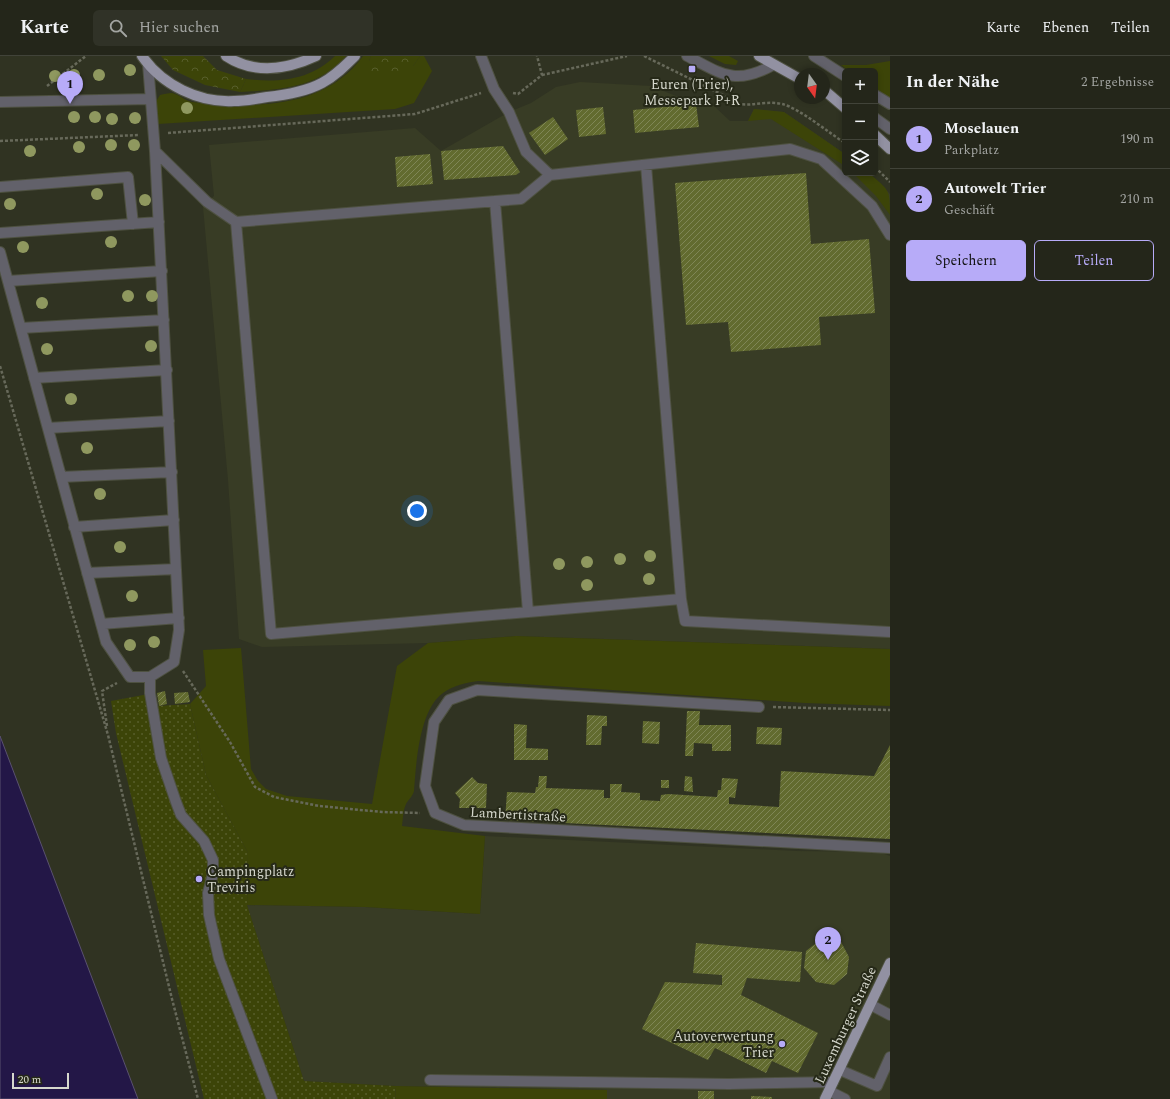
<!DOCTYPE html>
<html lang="de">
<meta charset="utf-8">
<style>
body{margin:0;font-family:Spectral,serif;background:#303227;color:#f1f3f6}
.controls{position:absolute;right:12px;top:12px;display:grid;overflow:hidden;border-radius:6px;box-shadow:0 2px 6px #0003}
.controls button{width:36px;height:36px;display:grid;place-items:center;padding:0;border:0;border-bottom:1px solid #414339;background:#24261a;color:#f1f3f6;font:20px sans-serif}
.compass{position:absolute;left:794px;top:12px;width:36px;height:36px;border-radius:50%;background:#24261a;box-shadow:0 2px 6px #0003;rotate:166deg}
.scale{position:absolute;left:12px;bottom:10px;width:57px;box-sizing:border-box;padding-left:4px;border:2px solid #d6d8cd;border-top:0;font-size:11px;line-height:14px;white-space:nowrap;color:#d6d8cd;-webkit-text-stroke:3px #262918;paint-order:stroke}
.you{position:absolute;left:417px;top:455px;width:14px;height:14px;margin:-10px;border:3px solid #fff;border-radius:50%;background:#1a73e8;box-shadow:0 0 0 6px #1a73e833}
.badge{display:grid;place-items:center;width:26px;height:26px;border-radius:50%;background:#b7abf8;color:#111;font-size:13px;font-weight:700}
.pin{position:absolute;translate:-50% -33px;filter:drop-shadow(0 1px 2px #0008)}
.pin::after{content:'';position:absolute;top:21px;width:14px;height:12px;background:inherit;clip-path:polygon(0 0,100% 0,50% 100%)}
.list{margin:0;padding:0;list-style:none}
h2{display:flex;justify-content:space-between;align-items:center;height:52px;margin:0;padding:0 16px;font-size:17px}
h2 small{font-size:13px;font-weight:400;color:#a3a5a2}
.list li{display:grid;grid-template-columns:26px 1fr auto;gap:12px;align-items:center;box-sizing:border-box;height:60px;padding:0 16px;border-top:1px solid #414339}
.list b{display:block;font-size:15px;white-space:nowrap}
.list p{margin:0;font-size:13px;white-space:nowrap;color:#a3a5a2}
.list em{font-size:13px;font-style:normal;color:#a3a5a2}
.actions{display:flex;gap:8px;padding:12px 16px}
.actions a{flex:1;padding:9px 0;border:1px solid #b7abf8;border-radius:6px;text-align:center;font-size:14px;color:#b7abf8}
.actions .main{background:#b7abf8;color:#111}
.icon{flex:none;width:22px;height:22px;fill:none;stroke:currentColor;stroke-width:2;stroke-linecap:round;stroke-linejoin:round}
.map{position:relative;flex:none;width:890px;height:1043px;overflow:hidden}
header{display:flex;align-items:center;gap:24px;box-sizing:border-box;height:56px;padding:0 20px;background:#24261a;border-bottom:1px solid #414339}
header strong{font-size:19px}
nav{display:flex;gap:22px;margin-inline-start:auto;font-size:14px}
.search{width:280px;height:36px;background:#303227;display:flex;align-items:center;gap:10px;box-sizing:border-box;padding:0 14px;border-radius:6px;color:#a3a5a2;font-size:15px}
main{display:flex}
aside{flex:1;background:#24261a}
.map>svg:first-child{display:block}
.built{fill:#383c25}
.green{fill:#3c4408}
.forest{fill:url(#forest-crowns)}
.park{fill:url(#park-dots)}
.water{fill:#231747;stroke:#59516f}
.building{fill:url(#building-hatch)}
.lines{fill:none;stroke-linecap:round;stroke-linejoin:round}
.service-casing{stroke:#4e5141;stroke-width:12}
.minor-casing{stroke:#4e5141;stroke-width:12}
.tertiary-casing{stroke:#4e5141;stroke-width:12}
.primary-casing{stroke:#4e5141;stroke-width:12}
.path{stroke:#67695a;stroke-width:2.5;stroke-dasharray:3 2;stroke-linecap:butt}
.service{stroke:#62616a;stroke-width:10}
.minor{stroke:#62616a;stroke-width:10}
.tertiary{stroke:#62616a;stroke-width:10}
.primary{stroke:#9291a2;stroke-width:10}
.tree{fill:#8f985f}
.poi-dot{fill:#b7abf8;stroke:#262918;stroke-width:1.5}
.labels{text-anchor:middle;stroke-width:4;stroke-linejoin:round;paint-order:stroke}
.poi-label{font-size:14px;fill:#d6d8cd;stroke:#262918}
.street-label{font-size:14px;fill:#d6d8cd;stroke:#262918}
</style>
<header>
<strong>Karte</strong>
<div class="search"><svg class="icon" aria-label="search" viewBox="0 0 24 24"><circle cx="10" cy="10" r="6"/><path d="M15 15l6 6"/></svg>Hier suchen</div>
<nav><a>Karte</a><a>Ebenen</a><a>Teilen</a></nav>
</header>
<main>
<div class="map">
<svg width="890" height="1043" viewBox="0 0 890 1043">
<defs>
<pattern id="forest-crowns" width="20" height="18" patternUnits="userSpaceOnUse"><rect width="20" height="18" fill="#3c4408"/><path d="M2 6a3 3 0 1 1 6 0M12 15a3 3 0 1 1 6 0" fill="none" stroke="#575e2b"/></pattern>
<pattern id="park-dots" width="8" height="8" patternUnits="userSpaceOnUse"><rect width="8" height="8" fill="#3c4408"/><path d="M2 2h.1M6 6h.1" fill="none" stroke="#575e2b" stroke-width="1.8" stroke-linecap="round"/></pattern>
<pattern id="building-hatch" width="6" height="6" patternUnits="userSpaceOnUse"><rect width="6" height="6" fill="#626b2f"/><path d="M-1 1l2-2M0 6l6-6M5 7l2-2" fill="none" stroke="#7f8656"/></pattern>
</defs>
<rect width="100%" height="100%" fill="#303322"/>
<path class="built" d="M580,26L651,30L696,48L714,50L730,65H748L754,53L784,56L845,98V117H869L890,138V593L516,580L428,587L262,591L239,583L228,424L203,151L214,140L209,89L415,72L441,95L509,56L531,47L556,31Z
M485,780L797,795L879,796L890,800V1043H607V1034L396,1030L304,1025L247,849L365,851L480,858Z"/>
<path class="green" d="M335,0H346C319,32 279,34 240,36L246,23C279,27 311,24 335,0Z
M363,0H371L369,5L413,10L420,0H424L432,15L414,47L395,53L158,68L155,47L160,39C164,38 168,37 172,37C179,38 185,45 192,46C252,52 324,54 363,0Z
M709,0H729L738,5L736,9L725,8Z
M890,5V42L875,32V15H849L841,9H866Z
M754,53L784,56L845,98V110L771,63L748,65Z
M853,117H869C889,135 890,132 890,159L876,140Z
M516,580L890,593V650L805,647L478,625C466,627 454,629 443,637C419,654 416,708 414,735C413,740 408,744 406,748C403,754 403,763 402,770L485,780L480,858L365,851L247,849L248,797L206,719L190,648L206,630L203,594L241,592L251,713L258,725L266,733L287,740L372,748L397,610L428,587Z
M396,1030L607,1034V1043H395Z"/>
<path class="forest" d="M161,0H203L217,14L246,23L240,36L205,29L173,14Z
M371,0H420L413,10L381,20L371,17L369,5Z"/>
<path class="park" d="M154,637L157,650L190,648L206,719L248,797L247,849L304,1025L396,1030L395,1043H204L116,677L111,645Z"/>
<path class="water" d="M0,680L138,1043H0Z"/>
<path class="building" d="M696,48L699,71L635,77L633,54Z
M603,51L606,78L579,81L576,54Z
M553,61L568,83L545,99L529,77Z
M503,90L520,116L516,119L444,124L441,95Z
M430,98L433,128L397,131L395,101Z
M806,117L811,188L869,183L875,257L819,261L821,289L731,296L728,266L686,269L675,127Z
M165,635L167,648L159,650L157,637Z
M188,636L190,646L175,648L174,637Z
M687,655H700L699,669H731V695H712V688L694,687L693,700H685Z
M587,659L607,660V670H602L601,689H586Z
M643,665L660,666L659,688L642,687Z
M514,668L527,669L526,692L548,693V704H514Z
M757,671L782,672L781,689L756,688Z
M890,689V783L505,764L507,736L535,737L536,731H538L539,720H547L546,732L604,734V742H610V728H622L621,736L640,737V744L660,745L661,739L668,738L717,741L718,734H721L722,722L738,723L735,742L729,741V748L779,751L781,715L874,720Z
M685,720L692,721L693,736L684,735Z
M472,721L478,727L487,728L486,752H459L460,743L455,737Z
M661,724H669V732H661Z
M820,884L841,886L849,901L847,918L834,929L816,926L804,912L806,895Z
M696,887L802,896L800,926L747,922L741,939L818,977L798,1017L772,1005L766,1017L715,992L708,1004L642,973L665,926L722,929V919L693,917Z
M698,1035H714V1043H698Z
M751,1040L772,1041V1043H751Z"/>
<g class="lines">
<g class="service-casing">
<path id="service" d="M481,0L494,33L509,56L526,96L550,119L790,93L821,103L872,150L890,179
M687,0C722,18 735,30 773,9
M0,46L150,43
M155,95L207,146L236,166
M646,109L681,543
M550,119L521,143L236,166L271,578L681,543L685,565L890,576
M0,131L128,121L133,168
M495,145L528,556
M0,177L159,166
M0,196L106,586L130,621H150L174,606L179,574L155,95L148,8
M8,225L162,215
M21,272L164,264
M34,322L167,314
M48,372L169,365
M61,421L172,416
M74,471L174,464
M87,517L176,513
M101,568L179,562
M150,621V637L161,702L176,746L181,759L204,785L213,804V818L208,837L209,859L219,903L272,1043
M871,949L890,959
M840,1014L877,1030L890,1001
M430,1024L729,1028L833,1026
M829,1035L845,1043"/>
</g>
<g class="minor-casing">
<path id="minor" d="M759,651L477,634L449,644L434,666L425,730L435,757L464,769L890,792"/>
</g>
<g class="tertiary-casing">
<path id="tertiary" d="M814,0L845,20
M875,39L890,48
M875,62L890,73"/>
</g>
<g class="primary-casing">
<path id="primary" d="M142,0C162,29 199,47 234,45C245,45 256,43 267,41C287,39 305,36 322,27C335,20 345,10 355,0
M226,0C255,19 286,14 316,0
M759,0L800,23
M824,34L845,52
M875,79L890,93
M825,1043L890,907"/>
</g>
<path class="path" d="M644,0L723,39C740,57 760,43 782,48C799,52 829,77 845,87
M542,19L627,0
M47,30L86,0
M513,37L518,38L542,19L537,0
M168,77L415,58L481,37
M0,85L139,79
M875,111L890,126
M0,310L108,679L172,943L198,1043
M183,615L230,686L255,731L274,741L319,750L382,756L420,757
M773,651L890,654
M107,670L102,635L117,627"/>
<use href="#service" class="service"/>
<use href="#minor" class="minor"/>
<use href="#tertiary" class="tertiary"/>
<use href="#primary" class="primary"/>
</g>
<g class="tree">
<circle cx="130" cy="14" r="6"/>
<circle cx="74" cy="19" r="6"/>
<circle cx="99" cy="19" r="6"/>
<circle cx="55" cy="20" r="6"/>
<circle cx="187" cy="52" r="6"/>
<circle cx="74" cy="61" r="6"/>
<circle cx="95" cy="61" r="6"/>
<circle cx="135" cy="62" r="6"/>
<circle cx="112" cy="63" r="6"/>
<circle cx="111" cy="89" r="6"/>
<circle cx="134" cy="89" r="6"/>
<circle cx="79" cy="91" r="6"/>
<circle cx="30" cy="95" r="6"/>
<circle cx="97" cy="138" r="6"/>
<circle cx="145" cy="144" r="6"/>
<circle cx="10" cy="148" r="6"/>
<circle cx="111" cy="186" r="6"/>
<circle cx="23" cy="191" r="6"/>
<circle cx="128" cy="240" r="6"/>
<circle cx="152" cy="240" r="6"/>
<circle cx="42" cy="247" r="6"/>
<circle cx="151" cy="290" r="6"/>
<circle cx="47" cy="293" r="6"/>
<circle cx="71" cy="343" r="6"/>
<circle cx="87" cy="392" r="6"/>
<circle cx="100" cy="438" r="6"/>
<circle cx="120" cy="491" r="6"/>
<circle cx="650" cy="500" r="6"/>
<circle cx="620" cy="503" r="6"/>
<circle cx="587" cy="506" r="6"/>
<circle cx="559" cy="508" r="6"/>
<circle cx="649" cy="523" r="6"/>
<circle cx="587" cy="529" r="6"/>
<circle cx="132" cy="540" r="6"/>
<circle cx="154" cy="586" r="6"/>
<circle cx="130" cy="589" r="6"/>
</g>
<g class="poi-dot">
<rect x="688" y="9" width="8" height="8" rx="2"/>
<circle cx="199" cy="823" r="4"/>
<circle cx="782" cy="988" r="4"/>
</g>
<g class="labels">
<g class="poi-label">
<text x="692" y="33">Euren (Trier),<tspan x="692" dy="16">Messepark P+R</tspan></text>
<text x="207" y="820" text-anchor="start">Campingplatz<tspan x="207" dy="16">Treviris</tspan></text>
<text x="774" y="985" text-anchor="end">Autoverwertung<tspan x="774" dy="16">Trier</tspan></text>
</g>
<g class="street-label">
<text transform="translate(518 758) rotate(3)" y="5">Lambertistraße</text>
<text transform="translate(845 969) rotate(-65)" y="5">Luxemburger Straße</text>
</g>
</g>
</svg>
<div class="controls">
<button>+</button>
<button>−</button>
<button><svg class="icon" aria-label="layers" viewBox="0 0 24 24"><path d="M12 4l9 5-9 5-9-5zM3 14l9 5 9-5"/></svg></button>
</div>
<svg class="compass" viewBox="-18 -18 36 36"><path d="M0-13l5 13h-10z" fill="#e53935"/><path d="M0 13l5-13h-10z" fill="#a3a5a2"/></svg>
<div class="scale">20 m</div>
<div class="you"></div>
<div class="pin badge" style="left:70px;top:48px">1</div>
<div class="pin badge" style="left:828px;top:904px">2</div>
</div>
<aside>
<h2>In der Nähe<small>2 Ergebnisse</small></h2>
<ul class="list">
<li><span class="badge">1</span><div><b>Moselauen</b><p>Parkplatz</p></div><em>190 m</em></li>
<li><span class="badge">2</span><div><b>Autowelt Trier</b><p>Geschäft</p></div><em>210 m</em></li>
</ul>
<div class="actions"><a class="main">Speichern</a><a>Teilen</a></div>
</aside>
</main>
